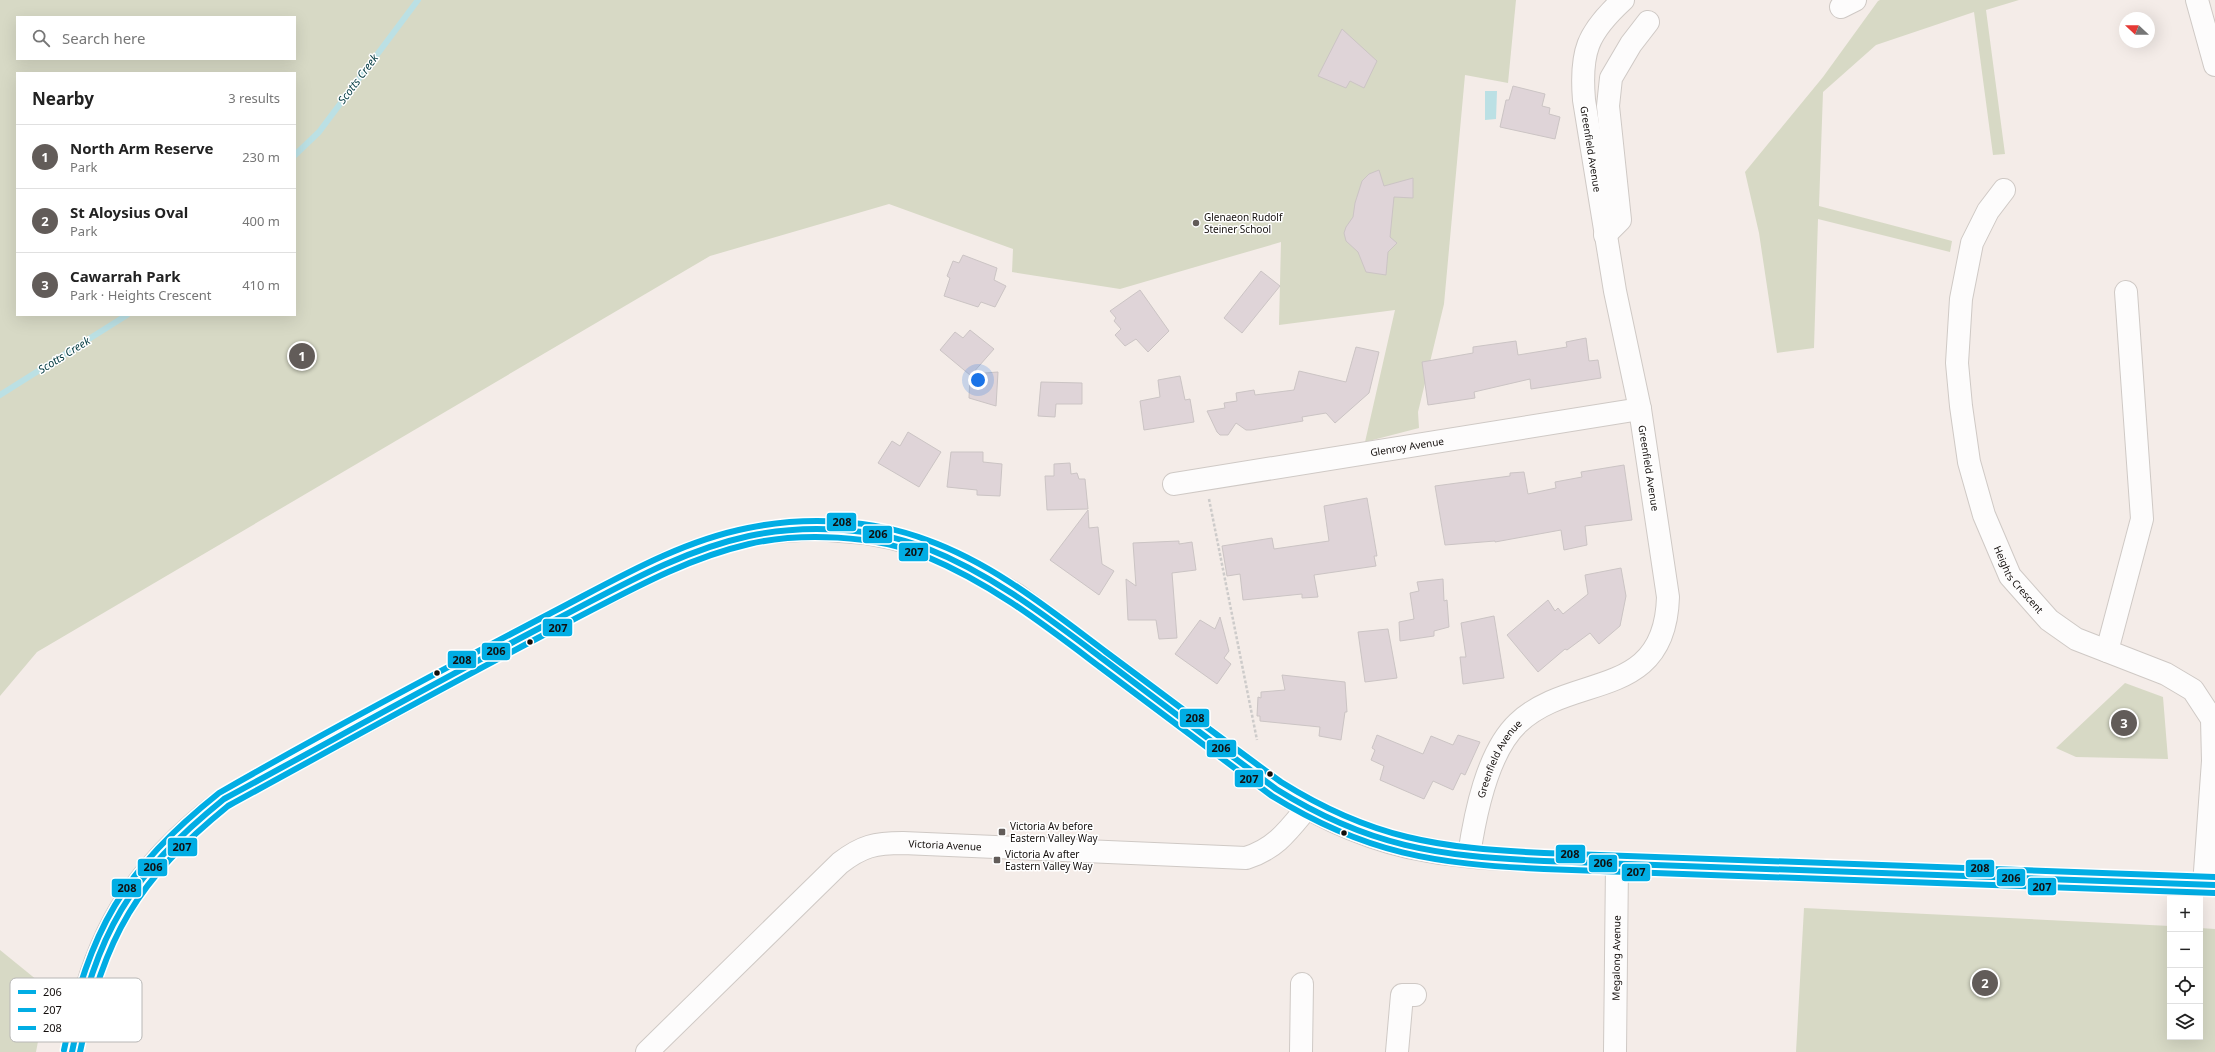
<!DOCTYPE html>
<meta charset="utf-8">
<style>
body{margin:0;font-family:"Noto Sans",sans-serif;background:#f2f2f2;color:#222}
.controls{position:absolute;right:12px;bottom:12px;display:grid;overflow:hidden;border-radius:0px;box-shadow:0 4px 16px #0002}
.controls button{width:36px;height:36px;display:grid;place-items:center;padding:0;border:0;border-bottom:1px solid #e0e0e0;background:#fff;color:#222;font:20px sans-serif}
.compass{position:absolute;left:2119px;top:12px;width:36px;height:36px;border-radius:50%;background:#fff;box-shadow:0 4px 16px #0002;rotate:292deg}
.you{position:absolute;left:978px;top:380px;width:14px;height:14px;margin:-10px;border:3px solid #fff;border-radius:50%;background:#1a73e8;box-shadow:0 0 0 6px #1a73e833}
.badge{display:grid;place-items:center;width:26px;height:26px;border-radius:50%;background:#625c59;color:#fff;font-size:13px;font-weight:700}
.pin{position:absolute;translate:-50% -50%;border:2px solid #fff;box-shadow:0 1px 4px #0006}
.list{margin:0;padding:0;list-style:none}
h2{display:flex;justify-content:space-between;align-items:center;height:52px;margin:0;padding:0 16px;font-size:17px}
h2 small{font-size:13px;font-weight:400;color:#767676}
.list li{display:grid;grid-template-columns:26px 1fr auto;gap:12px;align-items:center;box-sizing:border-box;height:64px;padding:0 16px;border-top:1px solid #e0e0e0}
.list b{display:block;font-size:15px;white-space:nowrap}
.list p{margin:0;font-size:13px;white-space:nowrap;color:#767676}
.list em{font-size:13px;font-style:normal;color:#767676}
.icon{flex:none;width:22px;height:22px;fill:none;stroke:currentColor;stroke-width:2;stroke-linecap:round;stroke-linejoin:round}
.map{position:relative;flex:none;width:2215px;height:1052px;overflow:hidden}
.search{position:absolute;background:#fff;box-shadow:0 4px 16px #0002;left:16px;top:16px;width:280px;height:44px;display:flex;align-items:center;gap:10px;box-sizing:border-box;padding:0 14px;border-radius:0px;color:#767676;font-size:15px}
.panel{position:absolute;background:#fff;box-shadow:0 4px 16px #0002;left:16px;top:72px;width:280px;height:244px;border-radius:0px}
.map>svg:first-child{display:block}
.green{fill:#d7d9c5;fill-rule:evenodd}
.water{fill:#bbe0e4}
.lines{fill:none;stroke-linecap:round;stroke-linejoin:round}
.stream{stroke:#bbe0e4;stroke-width:6}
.building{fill:#dfd4d8;stroke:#cbc4c4}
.minor-casing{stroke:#cfc9c5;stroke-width:24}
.major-casing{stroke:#ccc8c6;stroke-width:24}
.path{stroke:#cdcbca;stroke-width:2.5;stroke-dasharray:3 2;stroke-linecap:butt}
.minor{stroke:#fdfcfc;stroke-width:22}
.major{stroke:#f3e8e9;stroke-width:22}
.bus-1-casing{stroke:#fff;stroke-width:9}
.bus-2-casing{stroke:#fff;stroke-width:9}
.bus-3-casing{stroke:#fff;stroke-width:9}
.bus-1{stroke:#01ade4;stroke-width:6}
.bus-2{stroke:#01ade4;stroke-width:6}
.bus-3{stroke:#01ade4;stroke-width:6}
.poi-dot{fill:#625c59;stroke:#fff;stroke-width:1.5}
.bus-dot{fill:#130e0c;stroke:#fff;stroke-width:1.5}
.labels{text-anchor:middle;stroke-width:3;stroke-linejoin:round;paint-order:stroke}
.street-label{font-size:10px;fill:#130e0c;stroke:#fff}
.poi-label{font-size:10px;fill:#130e0c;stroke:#fff;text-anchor:start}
.water-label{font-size:11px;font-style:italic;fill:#013940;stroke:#fff}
.key{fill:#fff;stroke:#b8b7b6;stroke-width:1}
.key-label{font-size:11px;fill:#130e0c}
.line-badge{stroke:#fff;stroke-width:1.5}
.pale-badge-label{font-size:11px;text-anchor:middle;font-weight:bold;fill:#111}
</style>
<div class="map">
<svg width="2215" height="1052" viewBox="0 0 2215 1052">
<rect width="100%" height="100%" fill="#f4ece8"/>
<path class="green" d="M0,0H1516L1508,83L1465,75L1444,304L1418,412L1419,428L1365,442L1395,310L1279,325L1281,242L1120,289L1012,272L1013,249L889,204L710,256L37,652L0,696ZM17,17H295V59H17ZM17,73H295V315H17Z
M1880,0H2019L1986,10L2005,154L1993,155L1974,12L1876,45L1823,92L1819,206L1952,241L1950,252L1818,219L1814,348L1777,353L1759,233L1745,172L1823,77L1878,1Z
M2125,683L2163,697L2168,759L2076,757L2056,748Z
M1804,908L2170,926V1037H2200V928L2215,929V1052H1796Z
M0,950L48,989L36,1052H0Z"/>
<path class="water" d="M1485,91H1497L1496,119L1485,120Z"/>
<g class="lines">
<path class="stream" d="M295,155L319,132L418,0
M0,395L127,315"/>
</g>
<path class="building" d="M1342,29L1377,61L1364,88L1350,81L1346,88L1318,76Z
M1513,86L1545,94L1542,106L1550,108L1549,114L1560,117L1555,139L1500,127L1506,100H1509Z
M1379,170L1384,186L1413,178V198L1394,197L1390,237L1397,243L1388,252L1386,275L1366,272L1358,252L1346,241L1344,233L1346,227L1353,217L1355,203L1362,181L1369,174Z
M963,255L997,268L994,280L1006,286L995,307L981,302L978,307L944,296L950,278L947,276L953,261L959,263Z
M1261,271L1280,286L1242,333L1224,318Z
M1140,290L1169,331L1148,352L1136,339L1125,346L1115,335L1121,329L1114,321L1116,318L1110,311Z
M970,330L994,349L972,374L998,372L996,406L969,398L970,375L940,350L955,332L963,338Z
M1586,338L1589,361L1598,360L1601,378L1531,389L1530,379L1474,392L1475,398L1428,405L1422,362L1473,353V347L1516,341L1518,355L1567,347L1566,342Z
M1356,347L1379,352L1369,393L1335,423L1326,413L1302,417L1303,421L1251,430H1246L1236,423L1228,435H1220L1217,432L1207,411L1225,408L1224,403L1237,401L1236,393L1254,390L1255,395L1294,390L1299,371L1346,382Z
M1180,376L1185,400L1190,399L1194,422L1144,430L1140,401L1160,397L1158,380Z
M1041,382L1082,383V404H1056L1055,417L1038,416Z
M908,432L941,452L919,487L878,463L892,441L900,446Z
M951,452H983V462L1002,464L1000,496L977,495V490L947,487Z
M1070,463L1071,474L1077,473L1079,479H1085L1088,509L1047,510L1045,476H1054V464Z
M1624,465L1632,520L1585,526L1587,545L1564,550L1561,530L1495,542V541L1445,545L1435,486L1510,476V473L1524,472L1528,494L1556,488L1555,482L1582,477L1581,472Z
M1367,498L1377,556H1374L1376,566L1314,575L1318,597L1302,598V594L1243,600L1240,574L1227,576L1222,546L1272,538L1274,549L1329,541L1324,506Z
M1088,510L1089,528L1098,527L1102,564L1114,571L1099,595L1050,560Z
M1179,541V544L1192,542L1196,570L1172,573L1177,638L1159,639L1156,620H1128L1126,579L1136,586L1133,543Z
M1621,568L1626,596L1620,626L1599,644L1590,633L1567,650L1565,649L1538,672L1507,635L1548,600L1555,611L1558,608L1563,614L1588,594L1585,575Z
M1443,579L1444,601L1447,600L1449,627L1434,631V636L1400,641L1399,622L1414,619L1410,593L1419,591L1417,582Z
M1494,616L1504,678L1463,684L1460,657H1466L1461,623Z
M1220,617L1229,651L1224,658L1231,664L1217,684L1175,654L1200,620L1215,629Z
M1388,629L1397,678L1365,682L1358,632Z
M1282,675L1345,682L1347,712H1345L1341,740L1319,736L1320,727L1260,721V716H1257L1258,697L1261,698V692L1285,690Z
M1377,735L1423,754L1431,736L1453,745L1458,735L1480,742L1465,775L1461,773L1453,790L1433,781L1424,799L1380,780L1384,766L1371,760L1375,750L1372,748Z"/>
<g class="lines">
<g class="minor-casing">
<g id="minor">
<path d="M2197,0L2215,65"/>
<path d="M1841,7L1855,0"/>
<path id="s1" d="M2004,190L1988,211L1972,243L1961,299L1957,363L1961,406L1969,462L1984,515L2010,576L2049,620L2076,639L2166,674L2193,690L2212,719L2213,761L2204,885"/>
<path d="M1605,235L1620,220L1608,106L1611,78L1631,44L1648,22"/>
<path id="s2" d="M1174,484L1640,409"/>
<path d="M2107,651L2142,519L2126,292"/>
<path id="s3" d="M1469,855C1475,815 1487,752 1518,723C1572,672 1665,702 1668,597L1640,409L1615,291L1584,100C1580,52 1587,33 1623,0"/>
<path id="s4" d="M647,1052L840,863C862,846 875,843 903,843L1246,858C1275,849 1288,831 1306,809"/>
<path d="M1301,1052L1302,984"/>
<path d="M1397,1052L1402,995H1415"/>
<path id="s5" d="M1615,1052L1617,864"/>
</g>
</g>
<g class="major-casing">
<path id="major" d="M72,1052C91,939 132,868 224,799L509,644L666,563L695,551L747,536L770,532L816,529L865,533L891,538L924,547L969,567L1017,595L1276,789C1322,819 1375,842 1428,851C1466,858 1506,859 1544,861L2215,885"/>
</g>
<path class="path" d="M1209,499L1257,740"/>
<use href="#minor" class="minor"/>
<use href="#major" class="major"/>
<g class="bus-1-casing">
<path id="bus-1" d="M72,1052C96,933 129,876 224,799C335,739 445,677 557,619C619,587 680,551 749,536C805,524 872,527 926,548C992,574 1047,617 1103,659C1161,703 1218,746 1276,789C1369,847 1437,856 1544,861L2215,885"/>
</g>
<g class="bus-2-casing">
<path id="bus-2" d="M80,1052C104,936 137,880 228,806C338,746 447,685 559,627C620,596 680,560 749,544C801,532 875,535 925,556C992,584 1043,624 1100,667C1157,710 1214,753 1272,796C1366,854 1435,864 1544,869L2215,893"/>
</g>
<g class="bus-3-casing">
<path id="bus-3" d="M64,1050C89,930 123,870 219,793C327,731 438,672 549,614C613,581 677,542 748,528C806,516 872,519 927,540C994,564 1050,610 1106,652C1164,695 1222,739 1281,782C1372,839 1439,848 1544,853L2215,877"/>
</g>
<use href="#bus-1" class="bus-1"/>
<use href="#bus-2" class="bus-2"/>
<use href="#bus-3" class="bus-3"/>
</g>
<g class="poi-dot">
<circle cx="1196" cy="223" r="4"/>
<rect x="998" y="828" width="8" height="8" rx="2"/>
<rect x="993" y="856" width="8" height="8" rx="2"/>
</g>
<g class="bus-dot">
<circle cx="530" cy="642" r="3.5"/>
<circle cx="437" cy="673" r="3.5"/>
<circle cx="1270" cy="774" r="3.5"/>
<circle cx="1344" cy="833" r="3.5"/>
</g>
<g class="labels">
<g class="street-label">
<text transform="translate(1591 149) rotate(81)" y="4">Greenfield Avenue</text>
<text dy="4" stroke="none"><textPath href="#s2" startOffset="236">Glenroy Avenue</textPath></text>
<text transform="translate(1649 468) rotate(81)" y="4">Greenfield Avenue</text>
<text dy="4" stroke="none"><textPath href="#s1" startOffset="412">Heights Crescent</textPath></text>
<text dy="4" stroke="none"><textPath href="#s3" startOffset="102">Greenfield Avenue</textPath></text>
<text dy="4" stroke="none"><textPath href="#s4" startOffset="380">Victoria Avenue</textPath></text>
<text dy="4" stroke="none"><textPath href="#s5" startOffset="94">Megalong Avenue</textPath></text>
</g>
<g class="poi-label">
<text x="1204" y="221">Glenaeon Rudolf<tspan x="1204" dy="12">Steiner School</tspan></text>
<text x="1010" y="830">Victoria Av before<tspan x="1010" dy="12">Eastern Valley Way</tspan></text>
<text x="1005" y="858">Victoria Av after<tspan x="1005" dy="12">Eastern Valley Way</tspan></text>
</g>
<g class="water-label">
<text transform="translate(358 79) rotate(-53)" y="4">Scotts Creek</text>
<text transform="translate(64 355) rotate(-32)" y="4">Scotts Creek</text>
</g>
</g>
<rect x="10" y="978" width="132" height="64" rx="6" class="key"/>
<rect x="18" y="990" width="18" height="4" fill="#01ade4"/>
<rect x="18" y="1008" width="18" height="4" fill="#01ade4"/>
<rect x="18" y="1026" width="18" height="4" fill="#01ade4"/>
<g class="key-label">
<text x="43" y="996">206</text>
<text x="43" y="1014">207</text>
<text x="43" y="1032">208</text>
</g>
<g class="line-badge">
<rect x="826" y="512" width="31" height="20" rx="4" fill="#01ade4"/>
<rect x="862" y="525" width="31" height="19" rx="4" fill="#01ade4"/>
<rect x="898" y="542" width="31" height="20" rx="4" fill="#01ade4"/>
<rect x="542" y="618" width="31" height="19" rx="4" fill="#01ade4"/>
<rect x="481" y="642" width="30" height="19" rx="4" fill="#01ade4"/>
<rect x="447" y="650" width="30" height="19" rx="4" fill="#01ade4"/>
<rect x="1179" y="708" width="31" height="20" rx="4" fill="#01ade4"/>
<rect x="1206" y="739" width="31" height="19" rx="4" fill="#01ade4"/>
<rect x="1234" y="769" width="30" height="19" rx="4" fill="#01ade4"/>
<rect x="167" y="837" width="31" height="20" rx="4" fill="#01ade4"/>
<rect x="1555" y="844" width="31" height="20" rx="4" fill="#01ade4"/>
<rect x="1588" y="854" width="30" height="19" rx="4" fill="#01ade4"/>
<rect x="137" y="858" width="31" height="19" rx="4" fill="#01ade4"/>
<rect x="1965" y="859" width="30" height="19" rx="4" fill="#01ade4"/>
<rect x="1621" y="863" width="30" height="19" rx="4" fill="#01ade4"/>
<rect x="1996" y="868" width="30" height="19" rx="4" fill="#01ade4"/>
<rect x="2027" y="877" width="30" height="19" rx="4" fill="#01ade4"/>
<rect x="111" y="878" width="31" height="20" rx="4" fill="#01ade4"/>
</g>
<g class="pale-badge-label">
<text x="842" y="526">208</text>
<text x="878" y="538">206</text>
<text x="914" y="556">207</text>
<text x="558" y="632">207</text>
<text x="496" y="655">206</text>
<text x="462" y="664">208</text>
<text x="1195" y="722">208</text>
<text x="1221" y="752">206</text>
<text x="1249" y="783">207</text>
<text x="182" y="851">207</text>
<text x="1570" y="858">208</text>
<text x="1603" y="867">206</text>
<text x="153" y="871">206</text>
<text x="1980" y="872">208</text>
<text x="1636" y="876">207</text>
<text x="2011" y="882">206</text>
<text x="2042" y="891">207</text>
<text x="127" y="892">208</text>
</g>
</svg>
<div class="controls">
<button>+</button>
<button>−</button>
<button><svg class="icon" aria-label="locate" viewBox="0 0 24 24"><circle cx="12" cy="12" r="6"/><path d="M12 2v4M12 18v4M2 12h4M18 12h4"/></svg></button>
<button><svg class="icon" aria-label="layers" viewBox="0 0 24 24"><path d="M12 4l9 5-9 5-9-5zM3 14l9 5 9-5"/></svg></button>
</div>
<svg class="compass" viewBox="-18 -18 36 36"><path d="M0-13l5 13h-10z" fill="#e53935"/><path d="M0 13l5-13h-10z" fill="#767676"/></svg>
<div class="you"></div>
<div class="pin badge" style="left:302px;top:356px">1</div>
<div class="pin badge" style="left:1985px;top:983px">2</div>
<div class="pin badge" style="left:2124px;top:723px">3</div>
<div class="search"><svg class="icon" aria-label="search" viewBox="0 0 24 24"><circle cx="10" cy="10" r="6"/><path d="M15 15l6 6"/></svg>Search here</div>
<section class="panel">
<h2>Nearby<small>3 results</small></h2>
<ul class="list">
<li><span class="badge">1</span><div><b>North Arm Reserve</b><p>Park</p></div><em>230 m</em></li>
<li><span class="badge">2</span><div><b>St Aloysius Oval</b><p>Park</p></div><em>400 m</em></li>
<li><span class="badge">3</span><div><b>Cawarrah Park</b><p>Park · Heights Crescent</p></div><em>410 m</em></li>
</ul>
</section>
</div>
